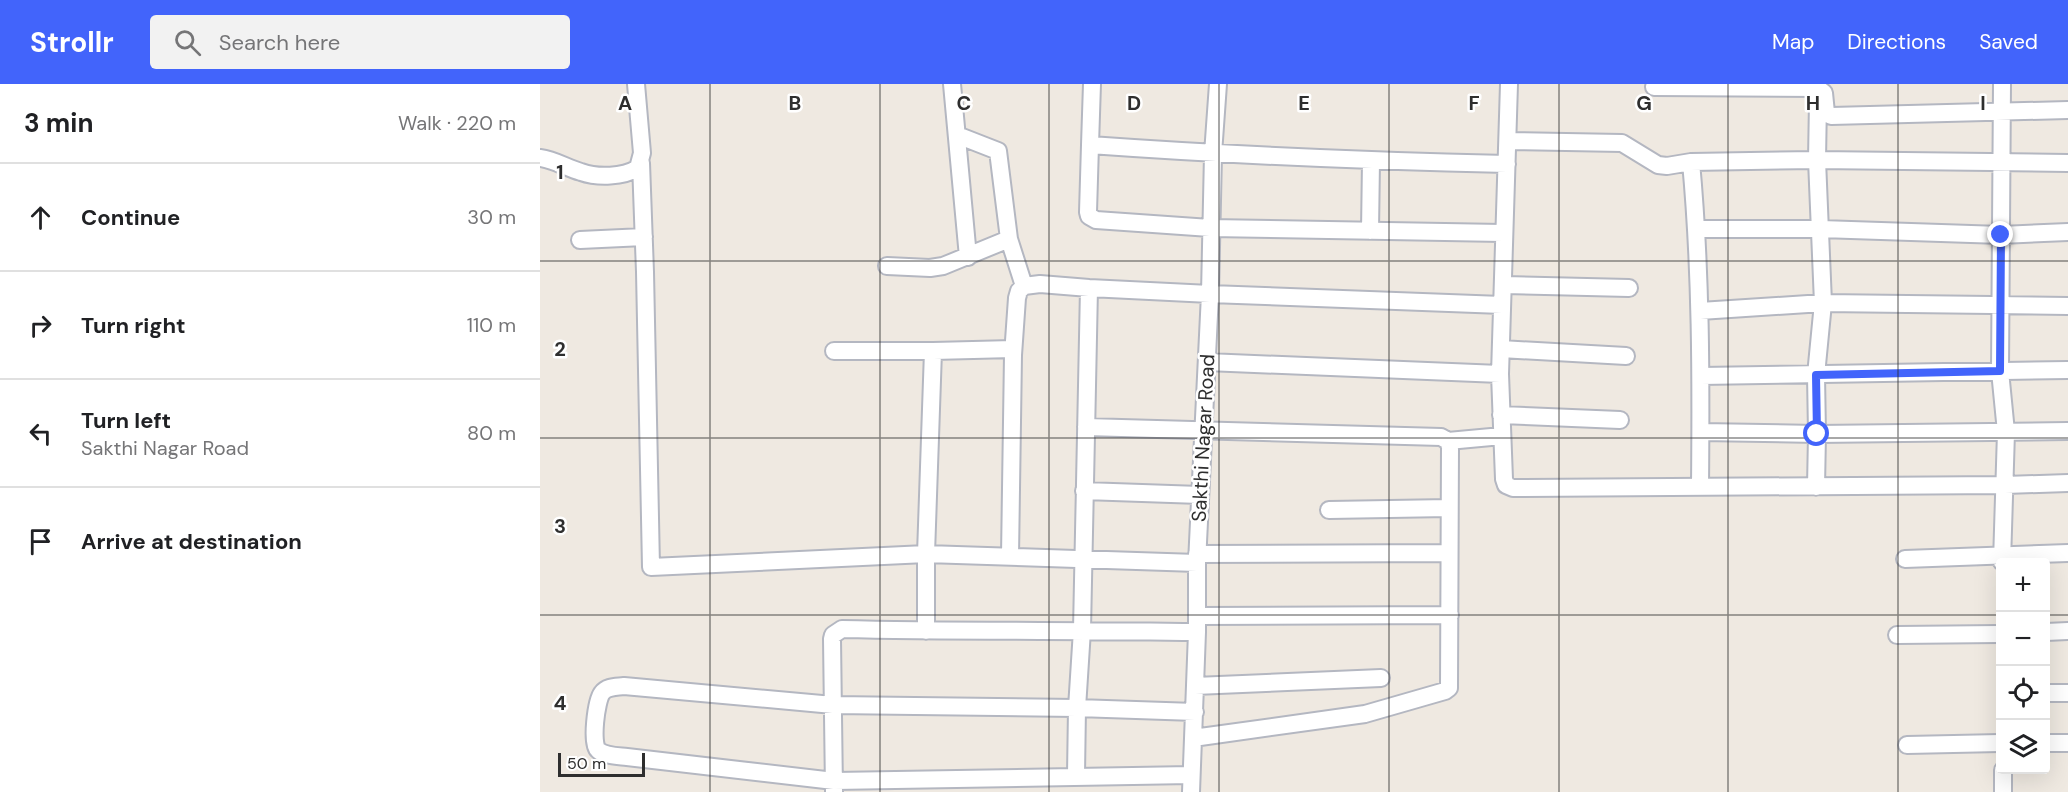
<!DOCTYPE html>
<meta charset="utf-8">
<style>
body{margin:0;font-family:"DM Sans",sans-serif;background:#f2f2f2;color:#202124}
.controls{position:absolute;right:18px;bottom:18px;display:grid;overflow:hidden;border-radius:6px;box-shadow:0 6px 24px #0002}
.controls button{width:54px;height:54px;display:grid;place-items:center;padding:0;border:0;border-bottom:2px solid #e0e0e0;background:#fff;color:#202124;font:30px sans-serif}
.scale{position:absolute;left:18px;bottom:15px;width:87px;box-sizing:border-box;padding-left:6px;border:3px solid #2e2e2e;border-top:0;font-size:16px;line-height:21px;white-space:nowrap;color:#2e2e2e;-webkit-text-stroke:4px #fff;paint-order:stroke}
.stop{position:absolute;width:18px;height:18px;margin:-14px;border:4px solid #4264fb;border-radius:50%;background:#fff}
.stop.end{background:#4264fb;border-color:#fff;box-shadow:0 2px 6px #0008}
.list{margin:0;padding:0;list-style:none}
h2{display:flex;justify-content:space-between;align-items:center;height:78px;margin:0;padding:0 24px;font-size:26px}
h2 small{font-size:20px;font-weight:400;color:#757577}
.list li{display:grid;grid-template-columns:39px 1fr auto;gap:18px;align-items:center;box-sizing:border-box;height:108px;padding:0 24px;border-top:2px solid #e0e0e0}
.list b{display:block;font-size:22px;white-space:nowrap}
.list p{margin:0;font-size:20px;white-space:nowrap;color:#757577}
.list em{font-size:20px;font-style:normal;color:#757577}
.icon{flex:none;width:33px;height:33px;fill:none;stroke:currentColor;stroke-width:2;stroke-linecap:round;stroke-linejoin:round}
.map{position:relative;flex:none;width:1528px;height:708px;overflow:hidden}
header{display:flex;align-items:center;gap:36px;box-sizing:border-box;height:84px;padding:0 30px;background:#4264fb;color:#fff}
header strong{font-size:28px}
nav{display:flex;gap:33px;margin-inline-start:auto;font-size:21px}
.search{width:420px;height:54px;background:#f2f2f2;display:flex;align-items:center;gap:15px;box-sizing:border-box;padding:0 21px;border-radius:6px;color:#757577;font-size:22px}
main{display:flex}
aside{flex:1;background:#fff}
.map>svg:first-child{display:block}
.lines{fill:none;stroke-linecap:round;stroke-linejoin:round}
.minor-casing{stroke:#b4b7c1;stroke-width:20}
.minor{stroke:#fff;stroke-width:16}
.route{stroke:#4264fb;stroke-width:8}
.grid{fill:none;stroke:#2e2e2e;stroke-width:1.5;stroke-opacity:0.55}
.labels{text-anchor:middle;stroke-width:5;stroke-linejoin:round;paint-order:stroke}
.street-label{font-size:20px;fill:#2e2e2e;stroke:#fff}
.grid-label{font-size:20px;text-anchor:middle;font-weight:bold;fill:#2e2e2e;stroke:#fff;stroke-width:5;stroke-linejoin:round;paint-order:stroke}
</style>
<header>
<strong>Strollr</strong>
<div class="search"><svg class="icon" aria-label="search" viewBox="0 0 24 24"><circle cx="10" cy="10" r="6"/><path d="M15 15l6 6"/></svg>Search here</div>
<nav><a>Map</a><a>Directions</a><a>Saved</a></nav>
</header>
<main>
<aside>
<h2>3 min<small>Walk · 220 m</small></h2>
<ul class="list">
<li><svg class="icon" aria-label="ahead" viewBox="0 0 24 24"><path d="M12 20V5M6 11l6-6 6 6"/></svg><div><b>Continue</b></div><em>30 m</em></li>
<li><svg class="icon" aria-label="right" viewBox="0 0 24 24"><path d="M7 20v-9h11M14 6l5 5-5 5"/></svg><div><b>Turn right</b></div><em>110 m</em></li>
<li><svg class="icon" aria-label="left" viewBox="0 0 24 24"><path d="M17 20v-9H6M10 6l-5 5 5 5"/></svg><div><b>Turn left</b><p>Sakthi Nagar Road</p></div><em>80 m</em></li>
<li><svg class="icon" aria-label="arrive" viewBox="0 0 24 24"><path d="M6 21V4h12l-3 4 3 4H6"/></svg><div><b>Arrive at destination</b></div></li>
</ul>
</aside>
<div class="map">
<svg width="1528" height="708" viewBox="0 0 1528 708">
<rect width="100%" height="100%" fill="#efe9e1"/>
<g class="lines">
<g class="minor-casing">
<path id="minor" d="M412,0L428,173
M552,0L550,61C689,71 828,77 967,80
M969,0L960,290L964,395L966,401L973,404L1465,401L1528,399
M1114,3L1278,4L1284,9L1286,29L1291,32L1528,26
M417,51L458,67L469,155L484,202
M969,57L1082,59L1118,81L1127,82L1151,78
M550,61L548,128L549,132L556,136L670,144L963,149
M0,74C15,76 27,84 41,88C58,94 83,93 98,84L102,69L96,0
M101,79L105,188L111,483L386,470L657,479
M1157,145H1281L1461,151L1528,148
M830,147L831,77
M40,156L104,153
M347,182L390,184L403,182L469,155
M964,201L1089,204
M1160,227L1283,219L1528,222
M961,265L1086,272
M294,267H393L473,265
M667,278L960,290
M1161,292L1528,286
M961,331L1080,336
M546,343L901,353L908,357L910,363L909,604L905,607L825,630L653,654
M1161,348L1277,350L1528,347
M908,357L962,352
M1160,403C1161,294 1161,186 1151,78L1277,76L1528,79
M1276,403L1277,350L1276,291L1283,219L1277,76L1278,17
M544,407L660,411
M789,426L909,424
M657,470L909,469
M470,472L473,271L477,214L479,207L484,202L500,200L549,204L670,210L962,221
M1365,475L1528,469
M1462,478L1466,348L1460,287L1462,0
M657,532L910,531
M386,547V470L393,267
M1506,548L1528,547
M1357,551L1460,550
M655,602L841,594
M1506,609H1528
M1506,659H1528
M1367,661L1460,659
M1463,686V708
M536,691L537,624L542,546L549,204
M651,691L294,697L87,673C79,672 64,672 58,666C51,660 56,617 62,609C67,602 76,603 84,602L293,621L537,624L655,628
M294,707L292,555L293,551L302,545C420,548 539,546 657,548
M651,708L657,548V479L670,210L673,70L678,0"/>
</g>
<use href="#minor" class="minor"/>
</g>
<g class="lines">
<path class="route" d="M1277,350L1276,291L1460,287L1461,151"/>
</g>
<path class="grid" d="M170,0V708M340,0V708M509,0V708M679,0V708M849,0V708M1019,0V708M1188,0V708M1358,0V708M0,177H1528M0,354H1528M0,531H1460M1506,531H1528"/>
<g class="labels">
<g class="street-label">
<text transform="translate(663 354) rotate(-87)" y="7">Sakthi Nagar Road</text>
</g>
</g>
<g class="grid-label">
<text x="85" y="26">A</text>
<text x="255" y="26">B</text>
<text x="424" y="26">C</text>
<text x="594" y="26">D</text>
<text x="764" y="26">E</text>
<text x="934" y="26">F</text>
<text x="1104" y="26">G</text>
<text x="1273" y="26">H</text>
<text x="1443" y="26">I</text>
<text x="20" y="95">1</text>
<text x="20" y="272">2</text>
<text x="20" y="449">3</text>
<text x="20" y="626">4</text>
</g>
</svg>
<div class="controls">
<button>+</button>
<button>−</button>
<button><svg class="icon" aria-label="locate" viewBox="0 0 24 24"><circle cx="12" cy="12" r="6"/><path d="M12 2v4M12 18v4M2 12h4M18 12h4"/></svg></button>
<button><svg class="icon" aria-label="layers" viewBox="0 0 24 24"><path d="M12 4l9 5-9 5-9-5zM3 14l9 5 9-5"/></svg></button>
</div>
<div class="scale">50 m</div>
<div class="stop" style="left:1277px;top:350px"></div>
<div class="stop end" style="left:1461px;top:151px"></div>
</div>
</main>
